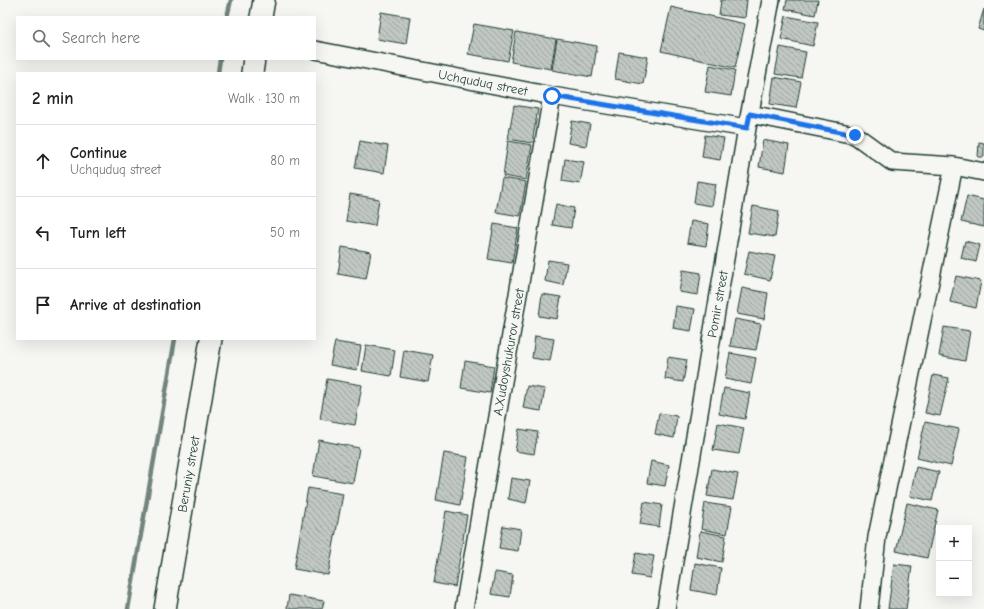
<!DOCTYPE html>
<meta charset="utf-8">
<style>
body{margin:0;font-family:"Comic Neue",sans-serif;background:#f2f2f2;color:#202124}
.controls{position:absolute;right:12px;bottom:12px;display:grid;overflow:hidden;border-radius:0px;box-shadow:0 4px 16px #0002}
.controls button{width:36px;height:36px;display:grid;place-items:center;padding:0;border:0;border-bottom:1px solid #e0e0e0;background:#fff;color:#202124;font:20px sans-serif}
.stop{position:absolute;width:12px;height:12px;margin:-9px;border:3px solid #1a73e8;border-radius:50%;background:#fff}
.stop.end{background:#1a73e8;border-color:#fff;box-shadow:0 1px 4px #0008}
.list{margin:0;padding:0;list-style:none}
h2{display:flex;justify-content:space-between;align-items:center;height:52px;margin:0;padding:0 16px;font-size:17px}
h2 small{font-size:13px;font-weight:400;color:#757577}
.list li{display:grid;grid-template-columns:26px 1fr auto;gap:12px;align-items:center;box-sizing:border-box;height:72px;padding:0 16px;border-top:1px solid #e0e0e0}
.list b{display:block;font-size:15px;white-space:nowrap}
.list p{margin:0;font-size:13px;white-space:nowrap;color:#757577}
.list em{font-size:13px;font-style:normal;color:#757577}
.icon{flex:none;width:22px;height:22px;fill:none;stroke:currentColor;stroke-width:2;stroke-linecap:round;stroke-linejoin:round}
.map{position:relative;flex:none;width:984px;height:609px;overflow:hidden}
.search{position:absolute;background:#fff;box-shadow:0 4px 16px #0002;left:16px;top:16px;width:300px;height:44px;display:flex;align-items:center;gap:10px;box-sizing:border-box;padding:0 14px;border-radius:0px;color:#757577;font-size:15px}
.panel{position:absolute;background:#fff;box-shadow:0 4px 16px #0002;left:16px;top:72px;width:300px;height:268px;border-radius:0px}
.map>svg:first-child{display:block}
.lines{fill:none;stroke-linecap:round;stroke-linejoin:round}
.stream{stroke:#72847d;stroke-width:4.5}
.building{fill:url(#building-back-hatch);stroke:#1f3d34}
.minor-casing{stroke:#1f3d34;stroke-width:20}
.major-casing{stroke:#1f3d34;stroke-width:24}
.minor{stroke:#f6f6f2;stroke-width:17}
.major{stroke:#f6f6f2;stroke-width:21}
.route{stroke:#1a73e8;stroke-width:5}
.labels{text-anchor:middle;stroke-width:4;stroke-linejoin:round;paint-order:stroke}
.street-label{font-size:13px;fill:#1f3d34;stroke:#f6f6f2}
</style>
<div class="map">
<svg width="984" height="609" viewBox="0 0 984 609">
<defs>
<pattern id="building-back-hatch" width="6" height="6" patternUnits="userSpaceOnUse"><rect width="6" height="6" fill="#c1c8c3"/><path d="M-1 5l2 2M0 0l6 6M5-1l2 2" fill="none" stroke="#9ca49f"/></pattern>
</defs>
<rect width="100%" height="100%" fill="#f6f6f2"/>
<filter id="ink" filterUnits="userSpaceOnUse"><feTurbulence type="fractalNoise" baseFrequency=".025" numOctaves="2"/><feDisplacementMap in="SourceGraphic" scale="8" xChannelSelector="R" yChannelSelector="G"/><feConvolveMatrix kernelMatrix="1 2 1 2 8 2 1 2 1" color-interpolation-filters="sRGB"/></filter>
<g filter="url(#ink)">
<g class="lines">
<path class="stream" d="M227,17L231,0
M218,73L220,59
M128,609L175,339"/>
</g>
<path class="building" d="M721,0H747L745,18L719,15Z
M787,0H818L815,15L785,9Z
M671,7L745,24L735,68L661,51Z
M984,9V31L978,29Z
M381,12L410,17L406,44L377,39Z
M786,16L818,22L813,46L781,39Z
M474,24L514,31L508,61L468,54Z
M516,32L556,39L551,69L511,62Z
M557,39L597,46L592,77L552,70Z
M780,47L806,52L801,78L775,74Z
M619,52L648,57L643,84L615,79Z
M710,65L735,70L731,96L705,92Z
M774,77L801,82L796,108L770,104Z
M514,105L538,109L532,143L508,139Z
M572,121L590,124L586,146L568,143Z
M705,135L724,138L720,160L702,157Z
M763,140L789,145L785,172L759,167Z
M360,141L388,146L384,173L355,168Z
M508,141L532,145L526,180L503,176Z
M979,142L984,143V157H978Z
M565,159L584,162L580,184L562,181Z
M502,178L526,182L520,216L496,212Z
M697,181L716,184L712,206L694,203Z
M350,194L379,199L375,226L346,221Z
M967,196L984,200V227L961,222Z
M556,204L574,208L571,228L552,225Z
M753,206L779,211L775,237L748,233Z
M691,221L709,224L706,246L687,243Z
M494,224L518,228L512,263L488,259Z
M965,241L980,245L976,262L961,258Z
M342,247L371,252L366,279L338,274Z
M749,251L775,256L770,280L744,274Z
M548,260L567,263L563,285L545,281Z
M683,270L701,273L698,295L679,292Z
M956,276L981,281L976,308L950,302Z
M742,288L768,293L764,319L737,314Z
M542,294L561,297L557,319L539,316Z
M676,306L695,309L691,331L673,328Z
M735,319L761,324L756,350L730,346Z
M944,327L970,331L965,361L939,356Z
M535,336L554,339L550,361L532,358Z
M335,342L361,346L357,370L330,365Z
M366,345L395,350L391,376L362,371Z
M404,350L433,355L428,382L400,377Z
M730,353L756,358L751,384L725,379Z
M668,357L687,360L683,382L665,379Z
M465,361L494,366L490,393L461,388Z
M933,375L949,378L940,416L925,413Z
M327,379L362,385L355,425L320,419Z
M527,386L545,389L541,411L523,408Z
M724,388L750,393L745,419L719,414Z
M659,413L677,416L674,438L655,434Z
M925,422L959,429L951,466L917,458Z
M718,423L744,428L739,454L713,450Z
M519,429L538,432L534,454L515,451Z
M319,440L359,448L353,483L313,476Z
M444,453L468,457L460,505L436,500Z
M651,461L669,465L665,486L647,483Z
M916,467L939,472L932,501L910,496Z
M712,469L738,474L733,500L707,496Z
M511,478L530,481L526,503L508,499Z
M308,488L343,494L328,575L294,569Z
M644,502L662,505L659,527L640,524Z
M705,503L732,507L727,534L701,529Z
M907,503L938,510L927,558L896,551Z
M446,511L467,515L455,587L434,583Z
M503,526L521,529L518,551L499,548Z
M700,531L726,536L722,562L696,557Z
M636,553L654,556L650,578L632,575Z
M695,563L721,568L717,595L691,590Z
M894,564L912,566L906,609H888Z
M495,572L513,575L510,597L491,594Z
M289,595L324,601L322,609H287Z"/>
<g class="lines">
<g class="minor-casing">
<path id="minor" d="M315,50L552,96L747,128
M750,114L855,135L892,162L954,166L984,172
M464,609L552,96
M666,609L747,128L771,0
M869,609L877,537L954,166"/>
</g>
<g class="major-casing">
<path id="major" d="M261,17L264,0
M252,73L254,59
M165,609L211,339"/>
</g>
<use href="#minor" class="minor"/>
<use href="#major" class="major"/>
</g>
</g>
<g class="lines" filter="url(#ink)">
<path class="route" d="M552,96L747,128L750,114L855,135"/>
</g>
<g class="labels">
<g class="street-label">
<text transform="translate(483 82) rotate(11)" y="5">Uchquduq street</text>
<text transform="translate(717 304) rotate(-80)" y="5">Pomir street</text>
<text transform="translate(508 352) rotate(-80)" y="5">A.Xudoyshukurov street</text>
<text transform="translate(188 474) rotate(-80)" y="5">Beruniy street</text>
</g>
</g>
</svg>
<div class="controls">
<button>+</button>
<button>−</button>
</div>
<div class="stop" style="left:552px;top:96px"></div>
<div class="stop end" style="left:855px;top:135px"></div>
<div class="search"><svg class="icon" aria-label="search" viewBox="0 0 24 24"><circle cx="10" cy="10" r="6"/><path d="M15 15l6 6"/></svg>Search here</div>
<section class="panel">
<h2>2 min<small>Walk · 130 m</small></h2>
<ul class="list">
<li><svg class="icon" aria-label="ahead" viewBox="0 0 24 24"><path d="M12 20V5M6 11l6-6 6 6"/></svg><div><b>Continue</b><p>Uchquduq street</p></div><em>80 m</em></li>
<li><svg class="icon" aria-label="left" viewBox="0 0 24 24"><path d="M17 20v-9H6M10 6l-5 5 5 5"/></svg><div><b>Turn left</b></div><em>50 m</em></li>
<li><svg class="icon" aria-label="arrive" viewBox="0 0 24 24"><path d="M6 21V4h12l-3 4 3 4H6"/></svg><div><b>Arrive at destination</b></div></li>
</ul>
</section>
</div>
